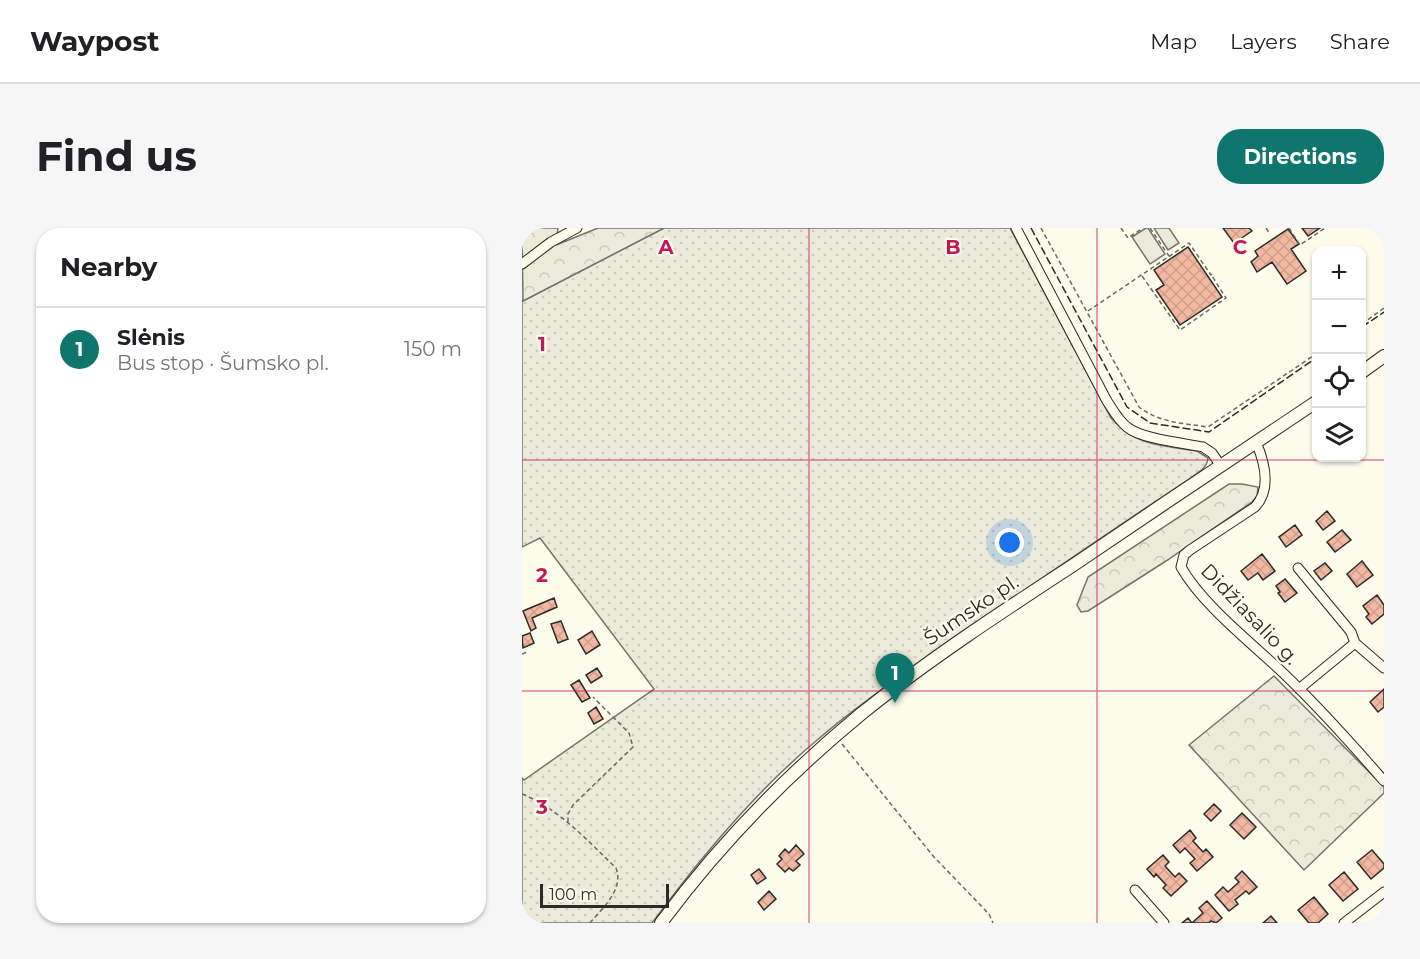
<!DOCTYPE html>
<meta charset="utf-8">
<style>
body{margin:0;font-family:Montserrat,sans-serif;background:#f6f6f6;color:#202124}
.controls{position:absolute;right:18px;top:18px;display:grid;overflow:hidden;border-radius:12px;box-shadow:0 2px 4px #0004}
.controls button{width:54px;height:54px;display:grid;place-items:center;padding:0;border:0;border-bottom:2px solid #e0e0e0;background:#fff;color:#202124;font:30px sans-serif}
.scale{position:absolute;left:18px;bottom:15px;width:129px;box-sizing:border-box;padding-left:6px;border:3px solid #2b2b2b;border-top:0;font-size:16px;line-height:21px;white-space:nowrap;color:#2b2b2b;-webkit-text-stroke:4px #fdfbea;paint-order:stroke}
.you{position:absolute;left:488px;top:315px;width:21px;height:21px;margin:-15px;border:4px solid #fff;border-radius:50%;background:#1a73e8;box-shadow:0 0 0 9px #1a73e833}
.badge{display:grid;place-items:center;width:39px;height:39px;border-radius:50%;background:#0f766e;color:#fff;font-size:20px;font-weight:700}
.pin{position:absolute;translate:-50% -50px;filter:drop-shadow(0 2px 3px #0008)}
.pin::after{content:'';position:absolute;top:32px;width:21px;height:18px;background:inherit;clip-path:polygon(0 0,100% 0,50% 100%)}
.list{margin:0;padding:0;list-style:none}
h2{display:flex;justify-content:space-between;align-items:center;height:78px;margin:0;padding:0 24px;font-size:26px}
h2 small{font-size:20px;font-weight:400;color:#757577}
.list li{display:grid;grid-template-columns:39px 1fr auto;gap:18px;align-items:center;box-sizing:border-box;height:84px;padding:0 24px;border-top:2px solid #e0e0e0}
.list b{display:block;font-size:22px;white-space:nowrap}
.list p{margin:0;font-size:20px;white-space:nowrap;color:#757577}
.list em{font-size:20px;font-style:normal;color:#757577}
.icon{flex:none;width:33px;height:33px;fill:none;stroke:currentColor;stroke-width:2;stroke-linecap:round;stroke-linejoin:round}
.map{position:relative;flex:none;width:862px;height:695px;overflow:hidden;border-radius:24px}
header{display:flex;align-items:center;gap:36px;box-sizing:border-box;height:84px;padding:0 30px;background:#fff;border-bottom:2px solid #e0e0e0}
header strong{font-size:28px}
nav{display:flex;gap:33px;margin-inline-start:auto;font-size:21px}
.intro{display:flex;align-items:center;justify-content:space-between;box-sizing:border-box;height:144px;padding:0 36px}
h1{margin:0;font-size:42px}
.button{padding:15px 27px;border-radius:24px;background:#0f766e;color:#fff;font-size:21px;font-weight:700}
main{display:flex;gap:36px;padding:0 36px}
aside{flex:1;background:#fff;border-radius:24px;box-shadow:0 2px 4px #0004}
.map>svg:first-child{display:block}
.grass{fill:url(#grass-dots);stroke:#74746e;stroke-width:1.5}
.forest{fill:url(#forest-crowns);stroke:#74746e;stroke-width:1.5}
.garden{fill:#ecebdb;stroke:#74746e;stroke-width:1.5}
.building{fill:url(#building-cross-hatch);stroke:#2b2b2b;stroke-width:1.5}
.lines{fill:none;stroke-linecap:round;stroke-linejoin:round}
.minor-casing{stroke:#2b2b2b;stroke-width:11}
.major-casing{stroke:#2b2b2b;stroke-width:14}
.path{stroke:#6a6964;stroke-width:1.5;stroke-dasharray:4.5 3;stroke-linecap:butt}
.minor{stroke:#fdfbea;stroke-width:9}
.major{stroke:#fdfbea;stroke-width:12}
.fence{stroke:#2b2b2b;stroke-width:1.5;stroke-dasharray:8 3;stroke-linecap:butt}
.grid{fill:none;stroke:#c2185b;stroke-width:1.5;stroke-opacity:0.55}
.labels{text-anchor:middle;stroke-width:4.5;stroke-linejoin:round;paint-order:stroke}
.street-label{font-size:20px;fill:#2b2b2b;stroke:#fdfbea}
.grid-label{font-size:20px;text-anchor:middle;font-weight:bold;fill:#c2185b;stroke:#fdfbea;stroke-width:4.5;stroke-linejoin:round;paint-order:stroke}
</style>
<header>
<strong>Waypost</strong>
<nav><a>Map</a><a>Layers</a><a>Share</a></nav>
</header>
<div class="intro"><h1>Find us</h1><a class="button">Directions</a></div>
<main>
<aside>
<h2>Nearby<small></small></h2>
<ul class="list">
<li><span class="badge">1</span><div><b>Slėnis</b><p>Bus stop · Šumsko pl.</p></div><em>150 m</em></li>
</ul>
</aside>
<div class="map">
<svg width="862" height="695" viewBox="0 0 862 695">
<defs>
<pattern id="grass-dots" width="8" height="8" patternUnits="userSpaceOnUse" patternTransform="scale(1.5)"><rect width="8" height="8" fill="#ecebdb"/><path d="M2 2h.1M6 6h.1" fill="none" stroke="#cbcabc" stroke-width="1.8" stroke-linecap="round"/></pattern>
<pattern id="forest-crowns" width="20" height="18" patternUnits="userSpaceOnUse" patternTransform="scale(1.5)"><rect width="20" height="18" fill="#ecebdb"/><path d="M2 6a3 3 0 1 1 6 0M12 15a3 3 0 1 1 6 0" fill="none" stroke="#cbcabc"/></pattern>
<pattern id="building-cross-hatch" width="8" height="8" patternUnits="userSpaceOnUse" patternTransform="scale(1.5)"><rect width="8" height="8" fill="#f2b8a0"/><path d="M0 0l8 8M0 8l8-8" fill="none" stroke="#d09e8a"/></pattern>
</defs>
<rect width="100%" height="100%" fill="#fdfbea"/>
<path class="grass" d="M142,0H488L589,190C615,219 639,217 675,223L686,230C685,241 675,245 667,251C583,307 500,363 418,421C376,450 333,479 294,513C235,562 176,633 130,695H0V550L2,552L132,461L18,310L0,319V71L1,73Z"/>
<path class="forest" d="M0,0H36L34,17L76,0H142L1,73Z
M707,256H720L736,259L735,268L730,274L644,333L566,383L559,384L555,377L566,349Z
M752,448L862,559V565L782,642L667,517Z"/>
<path class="garden" d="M624,0H626L643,26L628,36L610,9Z
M632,0H647L657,15L646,22Z"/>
<path class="building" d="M701,0H727L730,3L712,15Z
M780,0H798L786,8Z
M766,1L777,16L769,21L784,43L765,56L750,34L735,44L729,34L736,28L733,23Z
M666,19L700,69L658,97L634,62L642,57L632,42Z
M805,283L813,293L801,302L794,293Z
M773,297L780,307L764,319L757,309Z
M820,302L829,312L813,324L805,314Z
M740,326L753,343L741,352L736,345L726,352L719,343Z
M840,333L851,347L835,359L825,346Z
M803,335L810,343L799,352L792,343Z
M763,351L775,365L763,374L756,365L758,364L754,358Z
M855,367L862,377V386L850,396L844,389L847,386L841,378Z
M32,370L35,379L10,390L14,400L9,403L1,383Z
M39,393L46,411L36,415L29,396Z
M70,403L78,417L64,426L56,412Z
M8,405L12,415L1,420L0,408Z
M75,440L80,448L69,455L64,447Z
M57,452L68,470L60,474L49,457Z
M862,461V479L856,484L848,474Z
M74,479L81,491L72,496L66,485Z
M692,576L699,583L689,593L682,586Z
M720,585L734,599L722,611L708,597Z
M668,602L674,610L671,613L681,624L684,621L691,629L675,643L668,635L673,631L663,620L658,625L651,617Z
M274,617L282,626L274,633L278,637L271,643L267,640L263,644L255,636L260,631L257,628L263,621L267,625Z
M850,622L862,636V640L849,651L835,634Z
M641,627L647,634L643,638L653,649L657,645L665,653L649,668L641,660L644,657L634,646L632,649L625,641Z
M237,641L244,650L235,656L229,647Z
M720,643L735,659L727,666L724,663L713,672L716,676L707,683L693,667L701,659L706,664L717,654L713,650Z
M822,644L836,661L821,673L807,657Z
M247,663L254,671L242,682L236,674Z
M792,669L806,686L796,695H787L776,682Z
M685,673L700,690L694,695L689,693L687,695H660L666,690L670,695L681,685L677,680Z
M749,688L755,695H741Z"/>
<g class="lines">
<g class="minor-casing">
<path id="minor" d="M494,0L585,173C591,182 596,192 605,199C619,211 662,215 681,219L690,225L699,238
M0,36L29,14L55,0
M734,214C743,235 750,261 733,279L668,322L662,327L659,339C680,376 726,412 758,442C794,476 829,515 862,553
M776,340L829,404L833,415
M777,461L833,415L862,440
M613,662L642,695
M822,695L862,664"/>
</g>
<g class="major-casing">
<path id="major" d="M840,144L862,128
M139,695C196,618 265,547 339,486C406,432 478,385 550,338C631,283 713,228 794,174"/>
</g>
<path class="path" d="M519,0L617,179C638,195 660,195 686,199L794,126
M599,0L606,10L621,0
M628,0L647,28
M744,0L748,6
M767,0L778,17L803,0
M620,48L658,102L704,70L690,48
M566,83L667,15L689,47L692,44
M840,96L862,80
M0,426L5,424
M320,516L412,629L467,686L471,695
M0,566C37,581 65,612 94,640C102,662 81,679 68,695
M46,594V586L51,577L111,519L107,505L71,469"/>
<use href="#minor" class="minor"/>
<use href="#major" class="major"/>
<path class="fence" d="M509,0L605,179L628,195L687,204L794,130
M840,99L862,84"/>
</g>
<path class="grid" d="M287,0V695M575,0V695M0,232H862M0,463H862"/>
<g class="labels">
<g class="street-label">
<text transform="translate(449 382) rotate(-34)" y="7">Šumsko pl.</text>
<text transform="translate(728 386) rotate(46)" y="7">Didžiasalio g.</text>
</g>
</g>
<g class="grid-label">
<text x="144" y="26">A</text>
<text x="431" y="26">B</text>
<text x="718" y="26">C</text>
<text x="20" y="123">1</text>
<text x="20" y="354">2</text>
<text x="20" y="586">3</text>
</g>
</svg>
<div class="controls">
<button>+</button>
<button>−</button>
<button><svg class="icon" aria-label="locate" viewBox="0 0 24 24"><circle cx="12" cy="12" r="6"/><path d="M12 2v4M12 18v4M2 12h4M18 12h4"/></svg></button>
<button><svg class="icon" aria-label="layers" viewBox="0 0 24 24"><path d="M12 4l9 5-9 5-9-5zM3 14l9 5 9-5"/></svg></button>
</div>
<div class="scale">100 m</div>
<div class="you"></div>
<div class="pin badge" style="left:373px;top:475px">1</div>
</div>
</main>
